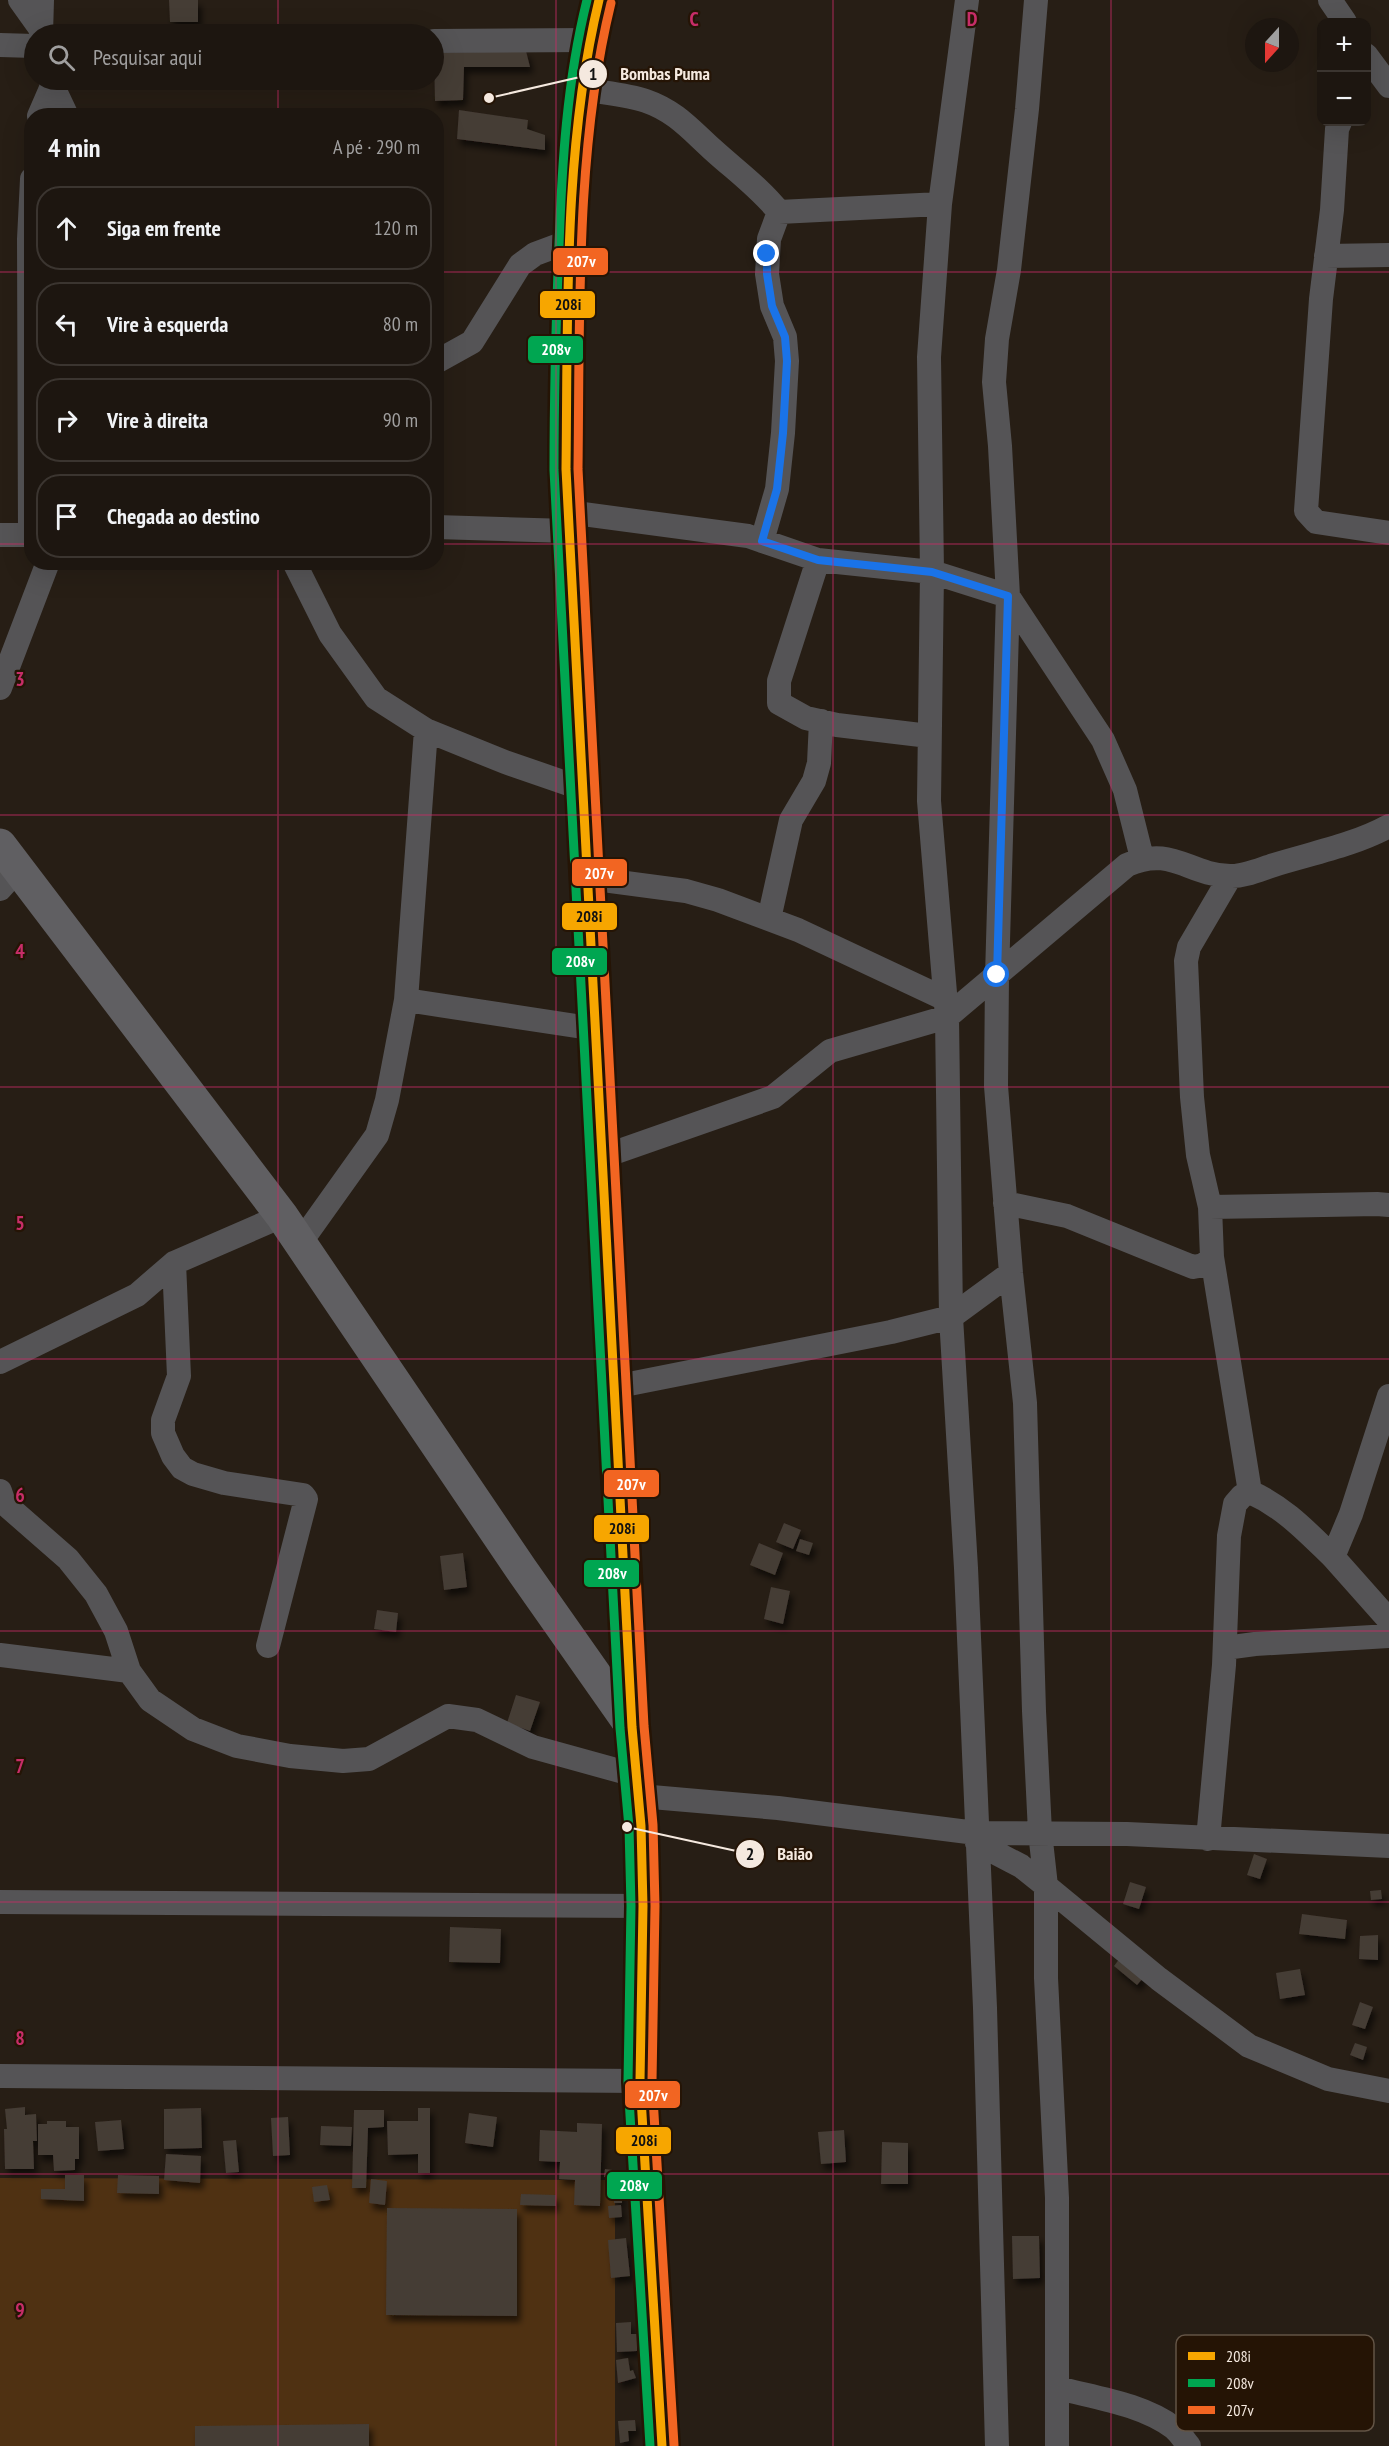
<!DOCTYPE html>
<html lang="pt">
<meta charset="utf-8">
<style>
body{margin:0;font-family:"PT Sans Narrow",sans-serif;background:#251f19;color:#f1f3f6}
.controls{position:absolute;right:18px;top:18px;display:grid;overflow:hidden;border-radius:12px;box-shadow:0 6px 24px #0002}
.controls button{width:54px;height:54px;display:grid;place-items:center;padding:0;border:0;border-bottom:2px solid #3b3530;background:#1d1610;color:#f1f3f6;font:30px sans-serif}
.compass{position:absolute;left:1245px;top:18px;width:54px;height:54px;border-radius:50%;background:#1d1610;box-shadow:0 6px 24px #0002;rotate:201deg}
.stop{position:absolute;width:18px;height:18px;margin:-14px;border:4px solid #1a73e8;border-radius:50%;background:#fff}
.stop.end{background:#1a73e8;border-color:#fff;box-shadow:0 2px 6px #0008}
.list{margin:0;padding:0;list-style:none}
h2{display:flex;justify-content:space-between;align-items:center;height:78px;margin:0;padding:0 24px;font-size:26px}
h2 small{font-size:20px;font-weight:400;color:#a09f9f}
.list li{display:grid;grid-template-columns:39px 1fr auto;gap:18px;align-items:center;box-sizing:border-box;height:84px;margin:0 12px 12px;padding:0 12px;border:2px solid #3b3530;border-radius:24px}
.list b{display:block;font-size:22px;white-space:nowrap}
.list em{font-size:20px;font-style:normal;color:#a09f9f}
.icon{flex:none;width:33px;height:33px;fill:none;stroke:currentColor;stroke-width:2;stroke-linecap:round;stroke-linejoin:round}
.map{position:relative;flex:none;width:1389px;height:2446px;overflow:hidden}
.search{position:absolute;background:#1d1610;box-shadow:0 6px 24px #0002;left:24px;top:24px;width:420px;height:66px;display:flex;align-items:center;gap:15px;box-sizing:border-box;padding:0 21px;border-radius:33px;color:#a09f9f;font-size:22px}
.panel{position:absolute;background:#1d1610;box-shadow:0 6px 24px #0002;left:24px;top:108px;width:420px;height:462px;border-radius:24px}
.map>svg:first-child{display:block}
.green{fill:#4f3112}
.building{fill:#453c35;filter:url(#shadow)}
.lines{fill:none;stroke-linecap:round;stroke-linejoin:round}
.street{stroke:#555456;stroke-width:24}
.secondary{stroke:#605f62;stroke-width:33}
.bus-1-casing{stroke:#251405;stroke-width:14}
.bus-2-casing{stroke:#251405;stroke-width:14}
.bus-3-casing{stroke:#251405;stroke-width:14}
.bus-1{stroke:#f7a600;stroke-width:9}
.bus-2{stroke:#00a651;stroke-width:9}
.bus-3{stroke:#f26522;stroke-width:9}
.route{stroke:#1a73e8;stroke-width:8}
.grid{fill:none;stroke:#c72d68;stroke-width:1.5;stroke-opacity:0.55}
.key{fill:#251405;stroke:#635446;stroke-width:1.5}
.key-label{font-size:16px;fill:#f5e9df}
.grid-label{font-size:20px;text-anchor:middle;font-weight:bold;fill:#c72d68;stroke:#251405;stroke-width:4.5;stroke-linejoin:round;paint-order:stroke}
.leader{fill:none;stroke:#f5e9df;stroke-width:2}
.callout-dot{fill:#f5e9df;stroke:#251405;stroke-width:2}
.mark-label{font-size:18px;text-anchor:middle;font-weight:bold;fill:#111}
.callout-label{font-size:18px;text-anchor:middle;font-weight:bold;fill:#f5e9df;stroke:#251405;stroke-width:4.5;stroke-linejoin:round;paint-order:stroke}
.line-badge{stroke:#251405;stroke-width:2}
.badge-label{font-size:16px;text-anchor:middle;font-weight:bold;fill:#fff}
.pale-badge-label{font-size:16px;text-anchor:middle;font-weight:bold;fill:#111}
</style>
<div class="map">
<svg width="1389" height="2446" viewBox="0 0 1389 2446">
<defs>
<filter id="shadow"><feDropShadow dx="3.5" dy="6" stdDeviation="3" flood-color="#0009"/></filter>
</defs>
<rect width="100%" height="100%" fill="#271e15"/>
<path class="green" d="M0,2178L615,2180V2446H0Z"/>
<path class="building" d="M169,0H198V22H170Z
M526,51L530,67H464L463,100L435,101L434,53Z
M459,110L528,120L527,129L545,135V150L457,139Z
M784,1523L801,1530L793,1549L776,1542Z
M800,1539L813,1543L809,1555L796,1551Z
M759,1543L783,1553L775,1575L750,1565Z
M463,1553L467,1587L444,1590L440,1556Z
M771,1587L790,1591L783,1624L764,1619Z
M377,1610L398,1613L396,1632L374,1629Z
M516,1695L540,1702L530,1731L507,1723Z
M1254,1854L1267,1859L1260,1879L1247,1875Z
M1130,1882L1146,1887L1139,1909L1123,1904Z
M1381,1890L1382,1899L1371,1900L1370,1891Z
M1302,1914L1347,1920L1345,1939L1299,1934Z
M450,1927L501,1929L500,1963L449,1962Z
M1378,1935V1960L1359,1959L1360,1936Z
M1120,1958L1144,1977L1137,1985L1114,1966Z
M1300,1969L1305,1995L1280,1999L1276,1973Z
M1360,2002L1373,2007L1365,2029L1352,2025Z
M1355,2043L1367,2047L1363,2060L1350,2055Z
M25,2107V2115L36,2114L37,2141H33L34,2169H5L4,2129H7L5,2109Z
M201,2108L202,2148L164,2149V2109Z
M418,2108H430V2173H418V2154L388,2155L387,2121H418Z
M354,2110H384V2127L368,2128L366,2188H352Z
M469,2113L497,2117L493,2147L465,2143Z
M288,2117L290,2155L273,2156L271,2118Z
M121,2120L124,2149L98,2151L95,2122Z
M47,2121H66V2127H79V2159H75V2170L54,2171L53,2155H38V2124H47Z
M577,2123L602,2124L600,2206L574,2205L575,2180L559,2179L560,2162L539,2161L540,2130L577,2132Z
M321,2126L352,2127L351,2146L320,2145Z
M844,2130L846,2162L821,2164L818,2132Z
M236,2140L239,2172L226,2173L223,2141Z
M882,2142L908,2143V2184H881Z
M166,2154L201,2156L200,2183L164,2180Z
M605,2169L620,2171L618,2179L604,2177Z
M65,2175H84V2201L41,2199V2189H65Z
M118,2175L159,2176V2194L117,2193Z
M371,2179L387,2181L385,2205L369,2203Z
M327,2185L330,2200L314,2202L312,2187Z
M614,2189H622V2203H614Z
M521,2194L556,2195V2206L520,2205Z
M621,2205L622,2217L609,2218L608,2206Z
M387,2208L517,2209V2316L386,2315Z
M1012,2236H1039L1040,2278L1013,2279Z
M626,2238L630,2276L611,2278L608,2240Z
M631,2322V2334H637V2351L617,2352L616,2323Z
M628,2358L630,2371L633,2370L636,2378L618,2383L616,2360Z
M635,2420L636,2431H628L629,2441L620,2443L618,2421Z
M369,2424V2446H195V2426Z"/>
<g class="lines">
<path class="street" d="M20,0L40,28
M967,0L940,204L929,357L932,572L929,801L947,1017L951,1317L966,1568L985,2008L997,2446
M1036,0L1027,109L1009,270L997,339L994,382L1000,446L1008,596L997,976L996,1086L1011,1273L1025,1403L1034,1711L1040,1832L1046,1886L1159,1979L1249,2046L1328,2079L1389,2091
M1330,0L1345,22
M41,34L42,0
M434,41L588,40
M0,45L34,46
M1366,55L1389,86
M50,80L67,116
M582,89C603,93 626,94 646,101C675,111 690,129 712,149C735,170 760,188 779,212
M39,116L52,86
M1340,122L1337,129L1332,210L1321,299L1306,511L1316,522L1389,533
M779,212L940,204
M1326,256L1389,255
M436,362L472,342L520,265L535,254L570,241
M568,512L748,536L818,560L932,572L1008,596L1103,740L1125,790L1142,858
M436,527L569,531
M0,535H32
M30,535L29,239L32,179
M762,541L777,489L783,433L787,361L785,337L772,306L767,274L769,239L779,212
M818,560L779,681V703L806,718L837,725L929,736
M294,562L330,634L376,698L426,730L505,762L583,789
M0,688L48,562
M588,878L686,891L718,900L798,930L945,999
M0,889L18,869
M769,919L791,820L814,781L819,763L821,721
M406,1000L596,1029
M602,1157L773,1097L830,1051L947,1017L1127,865C1172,845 1188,875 1230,876C1243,877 1261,869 1274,865C1313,853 1354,845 1389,826
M1005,1203L1067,1216L1193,1267L1204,1265L1212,1257L1210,1207L1198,1155L1192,1097L1186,961L1189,947L1230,877
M1210,1207L1377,1204L1389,1205
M300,1243L377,1135L387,1100L406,1000L426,730
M1212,1257L1250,1492
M174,1263L179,1376L163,1420V1433L173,1456L182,1468L193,1474L224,1483L303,1495L306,1499L268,1646
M0,1362L137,1295L174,1263L282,1216
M614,1387L891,1332L951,1317L1011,1273
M1389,1396L1351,1514L1333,1557L1389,1620
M0,1491L4,1503L68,1559L96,1594L116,1631L129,1671L150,1700L193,1729L237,1746L290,1756L343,1761L369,1759L448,1716L477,1720L533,1747L638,1776
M1225,1648L1255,1644L1389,1636
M0,1655L129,1671
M640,1796L778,1808L976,1833L1127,1834L1389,1846
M1208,1839L1224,1665L1229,1536L1235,1504L1242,1496L1250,1492C1284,1507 1307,1532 1333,1557
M977,1843L1021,1866L1046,1886V1978L1057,2198V2446
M0,1902L643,1906
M0,2076L640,2081
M1058,2388C1096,2398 1142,2404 1174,2428C1180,2433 1184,2440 1189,2446"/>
<path class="secondary" d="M599,0C582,63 577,129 573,194C568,286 567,377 566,469L632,1727L641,1826L643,1906L640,2081L662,2446
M0,845L282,1216L521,1569L632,1727"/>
<g class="bus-1-casing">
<path id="bus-1" d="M599,0C563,148 568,317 566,469L632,1727L641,1826L643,1906L640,2081L662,2446"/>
</g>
<g class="bus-2-casing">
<path id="bus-2" d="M587,0C567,80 562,163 559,245C556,320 554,395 554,470L620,1728L629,1827L631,1906L628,2082L650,2446"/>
</g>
<g class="bus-3-casing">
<path id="bus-3" d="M611,3C575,149 580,318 578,469L644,1726L653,1825L655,1906L652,2081L674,2445"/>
</g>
<use href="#bus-1" class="bus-1"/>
<use href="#bus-2" class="bus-2"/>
<use href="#bus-3" class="bus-3"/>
</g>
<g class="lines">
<path class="route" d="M767,254V274L772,306L785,337L787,361L783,433L777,489L762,541L818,560L932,572L1008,596L997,975"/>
</g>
<path class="grid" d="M278,0V34M556,0V2446M833,0V2446M1111,0V2446M278,80V116M0,272H32M436,272H1389M0,544H32M436,544H1389M278,562V2446M0,815H1389M0,1087H1389M0,1359H1389M0,1631H1389M0,1902H1389M0,2174H1389"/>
<rect x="1176" y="2335" width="198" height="96" rx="9" class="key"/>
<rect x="1188" y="2352" width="27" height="8" fill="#f7a600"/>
<rect x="1188" y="2379" width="27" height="8" fill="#00a651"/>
<rect x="1188" y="2406" width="27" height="8" fill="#f26522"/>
<g class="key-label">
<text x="1226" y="2362">208i</text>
<text x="1226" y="2389">208v</text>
<text x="1226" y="2416">207v</text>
</g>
<g class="grid-label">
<text x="694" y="26">C</text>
<text x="972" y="26">D</text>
<text x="20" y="686">3</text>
<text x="20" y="958">4</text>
<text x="20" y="1230">5</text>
<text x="20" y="1502">6</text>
<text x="20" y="1773">7</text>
<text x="20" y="2045">8</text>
<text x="20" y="2317">9</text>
</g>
<path class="leader" d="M489 98L593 74M627 1827L750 1854"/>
<g class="callout-dot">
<circle cx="489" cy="98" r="6"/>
<circle cx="627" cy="1827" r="6"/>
<circle cx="593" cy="74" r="15"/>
<circle cx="750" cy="1854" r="15"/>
</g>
<g class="mark-label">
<text x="593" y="80">1</text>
<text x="750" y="1860">2</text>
</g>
<g class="callout-label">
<text x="665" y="80">Bombas Puma</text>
<text x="795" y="1860">Baião</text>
</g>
<g class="line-badge">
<rect x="552" y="247" width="57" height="29" rx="6" fill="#f26522"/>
<rect x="539" y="290" width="57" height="29" rx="6" fill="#f7a600"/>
<rect x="527" y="335" width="57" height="29" rx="6" fill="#00a651"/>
<rect x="571" y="858" width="57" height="29" rx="6" fill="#f26522"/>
<rect x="561" y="902" width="57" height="29" rx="6" fill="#f7a600"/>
<rect x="551" y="947" width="57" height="29" rx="6" fill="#00a651"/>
<rect x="603" y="1469" width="57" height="29" rx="6" fill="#f26522"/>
<rect x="593" y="1514" width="57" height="29" rx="6" fill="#f7a600"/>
<rect x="583" y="1559" width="57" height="29" rx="6" fill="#00a651"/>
<rect x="624" y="2080" width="57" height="29" rx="6" fill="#f26522"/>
<rect x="615" y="2126" width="57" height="29" rx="6" fill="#f7a600"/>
<rect x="606" y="2171" width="57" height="29" rx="6" fill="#00a651"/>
</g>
<g class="badge-label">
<text x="581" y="267">207v</text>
<text x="556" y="355">208v</text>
<text x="599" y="879">207v</text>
<text x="580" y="967">208v</text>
<text x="631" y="1490">207v</text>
<text x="612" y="1579">208v</text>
<text x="653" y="2101">207v</text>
<text x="634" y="2191">208v</text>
</g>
<g class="pale-badge-label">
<text x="568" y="310">208i</text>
<text x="589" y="922">208i</text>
<text x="622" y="1534">208i</text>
<text x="644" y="2146">208i</text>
</g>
</svg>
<div class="controls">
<button>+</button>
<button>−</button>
</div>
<svg class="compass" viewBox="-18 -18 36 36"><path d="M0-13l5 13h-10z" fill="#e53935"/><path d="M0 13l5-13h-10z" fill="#a09f9f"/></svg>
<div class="stop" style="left:997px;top:975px"></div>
<div class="stop end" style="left:767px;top:254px"></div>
<div class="search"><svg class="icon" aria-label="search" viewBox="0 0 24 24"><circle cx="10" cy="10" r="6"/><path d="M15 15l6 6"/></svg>Pesquisar aqui</div>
<section class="panel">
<h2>4 min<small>A pé · 290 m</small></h2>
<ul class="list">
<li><svg class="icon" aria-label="ahead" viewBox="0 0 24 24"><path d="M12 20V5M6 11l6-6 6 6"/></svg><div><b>Siga em frente</b></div><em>120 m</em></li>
<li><svg class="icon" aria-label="left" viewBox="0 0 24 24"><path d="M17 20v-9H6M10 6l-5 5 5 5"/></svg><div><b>Vire à esquerda</b></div><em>80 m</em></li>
<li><svg class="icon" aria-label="right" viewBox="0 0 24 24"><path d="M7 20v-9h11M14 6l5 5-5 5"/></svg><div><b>Vire à direita</b></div><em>90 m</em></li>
<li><svg class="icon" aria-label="arrive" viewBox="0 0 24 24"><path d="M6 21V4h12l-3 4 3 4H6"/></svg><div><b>Chegada ao destino</b></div></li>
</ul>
</section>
</div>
